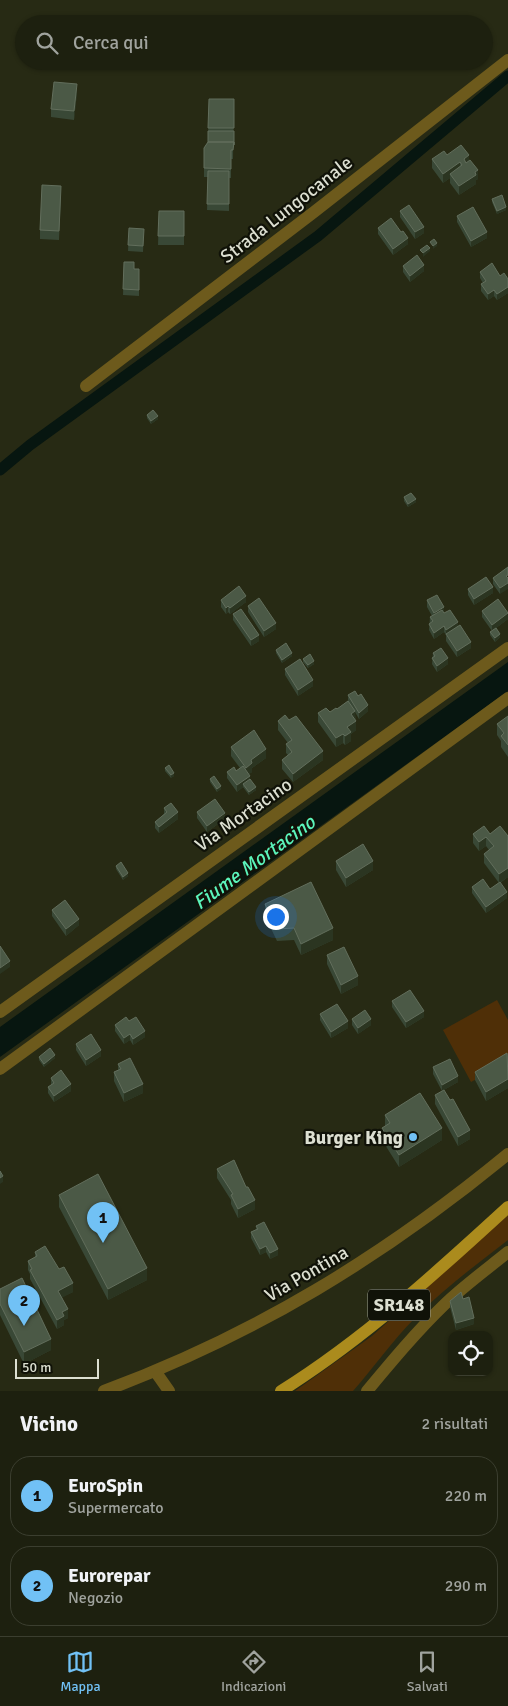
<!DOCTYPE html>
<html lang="it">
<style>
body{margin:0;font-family:Signika,sans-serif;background:#2a2d1d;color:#f1f3f6}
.controls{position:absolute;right:15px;bottom:15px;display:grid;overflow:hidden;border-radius:10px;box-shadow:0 1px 4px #0004}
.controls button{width:45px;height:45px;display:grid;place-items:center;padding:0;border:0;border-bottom:1px solid #3b3e2f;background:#1d200f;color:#f1f3f6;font:25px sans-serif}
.scale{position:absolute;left:15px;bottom:12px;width:84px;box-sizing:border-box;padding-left:5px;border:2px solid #dcdfd1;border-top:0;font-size:14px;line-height:18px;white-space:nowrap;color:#dcdfd1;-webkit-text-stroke:4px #101208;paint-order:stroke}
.you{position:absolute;left:275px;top:916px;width:18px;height:18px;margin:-12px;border:4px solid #fff;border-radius:50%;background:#1a73e8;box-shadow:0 0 0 8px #1a73e833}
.badge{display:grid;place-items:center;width:32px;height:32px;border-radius:50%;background:#71c1f5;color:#111;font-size:16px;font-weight:700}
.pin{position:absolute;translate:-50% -41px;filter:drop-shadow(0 1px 2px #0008)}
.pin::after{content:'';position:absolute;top:26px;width:18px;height:15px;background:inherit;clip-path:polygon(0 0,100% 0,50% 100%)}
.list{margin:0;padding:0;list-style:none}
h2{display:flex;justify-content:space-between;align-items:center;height:65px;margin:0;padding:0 20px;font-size:21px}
h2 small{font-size:16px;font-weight:400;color:#a0a39e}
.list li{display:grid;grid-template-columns:32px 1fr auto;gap:15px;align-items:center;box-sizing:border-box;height:80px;margin:0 10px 10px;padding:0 10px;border:1px solid #3b3e2f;border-radius:20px}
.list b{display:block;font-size:19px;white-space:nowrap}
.list p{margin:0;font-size:16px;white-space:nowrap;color:#a0a39e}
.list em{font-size:16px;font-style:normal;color:#a0a39e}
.icon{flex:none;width:28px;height:28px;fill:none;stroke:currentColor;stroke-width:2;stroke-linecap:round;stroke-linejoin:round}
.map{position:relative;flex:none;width:508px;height:1391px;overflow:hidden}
.search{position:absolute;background:#1d200f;box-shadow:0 1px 4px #0004;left:15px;right:15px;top:15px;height:55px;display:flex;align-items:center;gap:12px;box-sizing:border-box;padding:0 18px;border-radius:28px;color:#a0a39e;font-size:19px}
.sheet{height:245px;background:#1d200f}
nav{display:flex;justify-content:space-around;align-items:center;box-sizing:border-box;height:70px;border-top:1px solid #3b3e2f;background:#1d200f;font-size:14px;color:#a0a39e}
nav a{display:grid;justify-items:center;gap:2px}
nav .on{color:#71c1f5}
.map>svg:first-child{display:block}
.green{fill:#4f2f07}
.water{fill:#071610}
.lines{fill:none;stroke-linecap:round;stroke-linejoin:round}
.canal{stroke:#071610;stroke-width:11}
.minor{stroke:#6d5a1c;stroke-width:12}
.major{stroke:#ab8b1d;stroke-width:12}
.wall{fill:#394836}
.shaded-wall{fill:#2b3521}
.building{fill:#4b5946;stroke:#626e5c}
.poi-dot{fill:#71c1f5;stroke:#101208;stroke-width:2}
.labels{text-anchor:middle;stroke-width:4.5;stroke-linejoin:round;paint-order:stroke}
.shield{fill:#101208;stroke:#9fa295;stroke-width:1}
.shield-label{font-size:18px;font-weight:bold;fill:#dcdfd1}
.street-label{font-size:19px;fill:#dcdfd1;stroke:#101208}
.poi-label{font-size:19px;font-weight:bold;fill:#dcdfd1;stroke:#101208;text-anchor:end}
.water-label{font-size:20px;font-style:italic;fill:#5bf4bb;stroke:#101208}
</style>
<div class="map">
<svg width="508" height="1391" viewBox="0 0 508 1391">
<rect width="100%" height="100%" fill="#272a14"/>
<path class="green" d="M497,1000L508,1020V1062L471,1082L443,1030Z
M508,1215V1240C476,1265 443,1289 415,1318C392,1341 374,1367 353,1391H295L372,1336Z"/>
<path class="water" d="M508,662V691L0,1057V1027Z"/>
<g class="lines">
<path class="canal" d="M0,470L30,445L318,236L508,76"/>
<path class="minor" d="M86,386L314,212L508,60
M0,1012L508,648
M0,1069L508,698
M155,1371L169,1391
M104,1391C255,1335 384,1256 508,1154
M367,1391C392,1361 417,1331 445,1304C465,1285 487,1269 508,1252"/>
<path class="major" d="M281,1391C364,1339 436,1273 508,1207"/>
</g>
<path class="wall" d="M77,93L74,120L51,117V109Z
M209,99H234L233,159H231V178H229V211L207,210L208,177H204V148L208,142Z
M447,155L469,161L478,179L476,180V184L459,195L450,183V178L443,183L432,168V159Z
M61,195L59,240L40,239V230Z
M492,199L506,210L497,214L492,202Z
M159,211H184V245H158Z
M400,211L424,233L415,239L400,217Z
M457,216L487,238L471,247L457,222Z
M129,228L144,229L143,252L128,251Z
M378,228L408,244L393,255L378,234Z
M124,262L134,269H139V296L123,295Z
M403,266L424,271L410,282L403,272Z
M480,272L508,279V293L497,300L494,296L488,300L481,291V284L483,283L480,278Z
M147,415L158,419L151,424L147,418Z
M404,497L416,502L408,507L404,501Z
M508,567L500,594L493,584V578Z
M468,589L493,593L474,605L468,595Z
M221,600L246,602L230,614L228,612L226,614L221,607Z
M427,600L444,607V613L458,627L471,648L457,657L446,641V635L444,632L434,639L429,630L430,617L432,616L427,607Z
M248,606L276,629L264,637L248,612Z
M482,611L508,619L496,628L500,637L495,642L490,635V632L492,631L482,617Z
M233,614L259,641L251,646L233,620Z
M276,650L292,656L282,663L276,653Z
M433,653L448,664L437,672L432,664Z
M303,659L314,664L308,668L303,662Z
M285,669L313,686L298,696L285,675Z
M348,695L368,711L359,719L355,712L356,730L351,734V741L345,745L343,743L336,747L318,722V713L330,712L337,709L348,701Z
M508,716V757L501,747V741L497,735V724Z
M278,721L323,760L293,782L282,769V760L288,755L286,753V744L288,743L278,730Z
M231,747L266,758L252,768V772L249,774L250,779L256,790L249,795L243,787L237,792L227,778V772L236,771L240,768L231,756Z
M165,768L174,776L171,778L165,771Z
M210,779L221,789L217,792L210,782Z
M164,808L178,819L159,833L155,828V822L164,814Z
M197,812L225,819L207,832L197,818Z
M484,826L508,877L500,883L507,898L486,913L472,893V887L490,889L499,883L484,863V854L489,850L486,846L479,851L473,843V834Z
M336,861L373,870L346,887L336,870Z
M116,866L128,876L123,880L116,869Z
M265,904L333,940L301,955L294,940L277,941L265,916Z
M52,910L79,925L66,936L52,916Z
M327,955L358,985L341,994L327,964Z
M392,1001L424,1017L406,1028L392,1007Z
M320,1014L348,1028L331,1038L320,1020Z
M352,1019L371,1025L358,1034L352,1025Z
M129,1021L145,1037L133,1045L130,1040L124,1044L115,1031V1025Z
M76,1044L101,1056L86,1066L76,1050Z
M508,1054V1088L486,1101L475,1080V1072Z
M39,1057L55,1058L44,1067L39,1060Z
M118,1064L143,1093L124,1102L114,1081V1072L118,1070Z
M433,1067L458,1082L442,1091L433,1074Z
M51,1078L71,1091L54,1102L48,1093V1087L51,1085Z
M435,1095L470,1139L458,1146L435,1104Z
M385,1115L442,1140L399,1167L382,1140V1128L385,1126Z
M217,1169L255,1209L238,1218L231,1204V1200L217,1178Z
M59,1195L147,1280L108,1300L59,1207Z
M256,1226L278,1255L270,1259L266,1252L260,1255L251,1238V1232L256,1229Z
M35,1252L59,1269L73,1292L62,1297L68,1318L64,1320V1325L57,1329L30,1279V1274L28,1270V1261L35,1257Z
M0,1289L51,1350L24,1364L0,1315Z
M463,1299L474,1324L456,1330L450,1307V1301Z"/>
<path class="shaded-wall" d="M77,84V93L74,120V111Z
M469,155V164L464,168V159Z
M460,162V171L450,174V178L443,183V174Z
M478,170V179L476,180V184L459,195V186Z
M506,207V210L497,214V211Z
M424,227V233L415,239V232Z
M487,232V238L471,247V241Z
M408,238V244L393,255V249Z
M437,243V246L433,249V246Z
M430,248V251L423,257V253Z
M424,265V271L410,282V276Z
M508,287V293L497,300V294Z
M494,290V296L488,300V294Z
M158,416V419L151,424V421Z
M416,499V502L408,507V504Z
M508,583V589L500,594V588Z
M493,587V593L474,605V599Z
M246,596V602L230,614V608Z
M228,606V612L226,614V608Z
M444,607V613L434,619V613Z
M508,613V619L492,631V625Z
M458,622V628L446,636V630Z
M276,623V629L264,637V631Z
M444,626V632L434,639V633Z
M500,634V637L495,642V638Z
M259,635V641L251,646V640Z
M471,642V648L457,657V651Z
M292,653V656L282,663V660Z
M448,658V664L437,672V666Z
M314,661V664L308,668V665Z
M313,680V686L298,696V690Z
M368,705V711L359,719V713Z
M355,711V720L351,714Z
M356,721V730L351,734V741L345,745V736L347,727Z
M343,734V743L336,747V738Z
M266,749V758L252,768V772L246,776V768L251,760Z
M323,751V760L293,782V774Z
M174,773V776L171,778V775Z
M250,776V782L243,784V787L237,792V785Z
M221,786V789L217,792V789Z
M256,787V790L249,795V792Z
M178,812V819L159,833V827Z
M225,813V819L207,832V826Z
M486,837V846L479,851V842Z
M373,861V870L346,887V878Z
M508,868V877L499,883V874Z
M128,873V876L123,880V877Z
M507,892V898L486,913V907Z
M79,919V925L66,936V929Z
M333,928V940L301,955V944Z
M10,961V967L0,974V968Z
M358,976V985L341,994V985Z
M424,1011V1017L406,1028V1022Z
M371,1019V1025L358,1034V1028Z
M348,1021V1028L331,1038V1032Z
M145,1031V1037L133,1045V1039Z
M130,1034V1040L124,1044V1038Z
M101,1050V1056L86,1066V1060Z
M55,1055V1058L44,1067V1064Z
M458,1076V1082L442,1091V1085Z
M508,1079V1088L486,1101V1092Z
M71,1084V1091L54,1102V1096Z
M143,1084V1093L124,1102V1093Z
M442,1128V1140L399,1167V1155Z
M470,1130V1139L458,1146V1137Z
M3,1176V1182L0,1184V1178Z
M255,1200V1209L238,1218V1209Z
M266,1246V1252L260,1255V1249Z
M278,1249V1255L270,1259V1253Z
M147,1268V1280L108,1300V1289Z
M73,1283V1292L58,1300V1291Z
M68,1309V1318L64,1320V1325L57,1329V1320L62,1312Z
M474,1318V1324L456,1330V1323Z
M51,1339V1350L24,1364V1352Z"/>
<path class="building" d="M54,82L77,84L74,111L51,109Z
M209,99H234V128H208Z
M208,131H234V145V142H208Z
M208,142H234L233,150H231V169L204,168V148Z
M461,145L469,155L464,159L466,163L470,160L478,170L475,172L476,175L459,186L450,174L462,165L460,162L443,174L432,159L444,151L447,155Z
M208,171H229V204H207Z
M42,185L61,186L59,231L40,230Z
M502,195L506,207L497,211L492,199Z
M409,205L424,227L415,232L400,211Z
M473,207L487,232L471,241L457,216Z
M159,211H184V236H158Z
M391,218L401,232L403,231L408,238L393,249L378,228Z
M129,228L144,229L143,246L128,245Z
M434,239L437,243L433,246L430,242Z
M427,245L430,248L423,253L420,250Z
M417,255L424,265L410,276L403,266Z
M124,262H134V269H139V290L123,289Z
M492,263L500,276L504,273L508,279V287L497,294L494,290L488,294L481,284L486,281L480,272Z
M153,410L158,416L151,421L147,415Z
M411,493L416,499L408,504L404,497Z
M508,567V575L506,576L508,578V583L500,588L493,578Z
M486,577L493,587L474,599L468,589Z
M239,586L246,596L230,608L228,606L226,608L221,600Z
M437,595L444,607L434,613L427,600Z
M259,598L276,623L264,631L248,606Z
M498,599L508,613L492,625L482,611Z
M241,609L259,635L251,640L233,614Z
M442,610L444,613L450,610L458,622L446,630L444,626L434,633L429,624L433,621L430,617Z
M460,625L471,642L457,651L446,634Z
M496,628L500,634L495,638L490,632Z
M286,643L292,653L282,660L276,650Z
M441,648L448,658L437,666L432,658L435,656L433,653Z
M310,654L314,661L308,665L303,659Z
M300,659L313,680L298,690L285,669Z
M355,691L358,696L361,694L368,705L359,713L348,695Z
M348,701L355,711L351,714L356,721L347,727L351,732L345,736L343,734L336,738L318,713L326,708L330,712L336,708L337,709Z
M285,715L289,720L296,716L323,751L293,774L282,760L292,752L286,744L292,740L278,721Z
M508,716V745L501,736L504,733L497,724Z
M254,730L266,749L251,760L252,763L246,768L231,747Z
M169,765L174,773L171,775L165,768Z
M243,766L250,776L237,785L227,772L234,767L236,771Z
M214,776L221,786L217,789L210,779Z
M250,779L256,787L249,792L243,784Z
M215,799L225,813L207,826L197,812Z
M171,803L178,812L159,827L155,822L167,812L164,808Z
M484,826L490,834L500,826L508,836V868L499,874L484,854L494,846L486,837L479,842L473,834Z
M363,844L373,861L346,878L336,861Z
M121,862L128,873L123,877L116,866Z
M483,879L490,889L500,882L507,892L486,907L472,887Z
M311,882L333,928L301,944L294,928L277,929L265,904Z
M65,900L79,919L66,929L52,910Z
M0,946L10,961L0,968Z
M344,947L358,976L341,985L327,955Z
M410,990L424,1011L406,1022L392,1001Z
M337,1004L348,1021L331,1032L320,1014Z
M365,1010L371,1019L358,1028L352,1019Z
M126,1017L129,1021L136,1017L145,1031L133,1039L130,1034L124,1038L115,1025Z
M91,1034L101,1050L86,1060L76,1044Z
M50,1048L55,1055L44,1064L39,1057Z
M507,1053L508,1079L486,1092L475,1072Z
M130,1058L143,1084L124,1093L114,1072L121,1069L118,1064Z
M450,1059L458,1076L442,1085L433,1067Z
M61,1070L71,1084L54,1096L48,1087L54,1083L51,1078Z
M444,1090L450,1100L453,1099L470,1130L458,1137L435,1095Z
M420,1093L442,1128L399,1155L382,1128L390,1123L385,1115Z
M234,1160L246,1187H248L255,1200L238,1209L231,1195L233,1194L217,1169Z
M0,1171L3,1176L0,1178Z
M98,1174L147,1268L108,1289L59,1195Z
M264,1222L278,1249L270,1253L266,1246L260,1249L251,1232L258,1229L256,1226Z
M45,1246L59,1269L64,1267L73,1283L58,1291L68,1309L62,1312L64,1316L57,1320L30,1270L32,1269L28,1261L37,1256L35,1252Z
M22,1278L51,1339L24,1352L0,1304V1289Z
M461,1292L463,1299L469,1297L474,1318L456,1323L450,1301Z"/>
<circle class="poi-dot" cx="413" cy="1137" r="5"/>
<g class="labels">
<rect class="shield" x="368" y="1289.5" width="62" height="31" rx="4"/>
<g class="shield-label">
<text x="399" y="1311">SR148</text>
</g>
<g class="street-label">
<text transform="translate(286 209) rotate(-38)" y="7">Strada Lungocanale</text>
<text transform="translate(243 814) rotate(-35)" y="7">Via Mortacino</text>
<text transform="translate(306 1273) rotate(-30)" y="7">Via Pontina</text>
</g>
<g class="poi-label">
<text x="403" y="1144">Burger King</text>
</g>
<g class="water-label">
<text transform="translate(254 862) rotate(-36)" y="7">Fiume Mortacino</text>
</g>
</g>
</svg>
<div class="controls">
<button><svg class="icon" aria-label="locate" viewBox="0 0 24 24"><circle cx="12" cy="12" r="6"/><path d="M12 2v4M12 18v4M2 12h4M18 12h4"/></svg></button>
</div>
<div class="scale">50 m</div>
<div class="you"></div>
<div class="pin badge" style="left:103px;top:1243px">1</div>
<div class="pin badge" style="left:24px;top:1326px">2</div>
<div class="search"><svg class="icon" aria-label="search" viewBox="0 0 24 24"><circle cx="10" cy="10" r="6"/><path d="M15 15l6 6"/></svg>Cerca qui</div>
</div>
<section class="sheet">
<h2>Vicino<small>2 risultati</small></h2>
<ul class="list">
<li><span class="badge">1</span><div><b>EuroSpin</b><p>Supermercato</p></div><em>220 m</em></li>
<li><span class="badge">2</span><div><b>Eurorepar</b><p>Negozio</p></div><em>290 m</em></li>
</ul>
</section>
<nav>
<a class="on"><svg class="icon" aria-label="map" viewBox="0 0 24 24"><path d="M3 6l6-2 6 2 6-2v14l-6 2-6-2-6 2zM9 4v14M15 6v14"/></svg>Mappa</a>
<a><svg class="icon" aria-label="directions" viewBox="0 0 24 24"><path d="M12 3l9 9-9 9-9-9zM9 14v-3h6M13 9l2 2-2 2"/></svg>Indicazioni</a>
<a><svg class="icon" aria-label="saved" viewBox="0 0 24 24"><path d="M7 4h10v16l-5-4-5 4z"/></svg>Salvati</a>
</nav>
